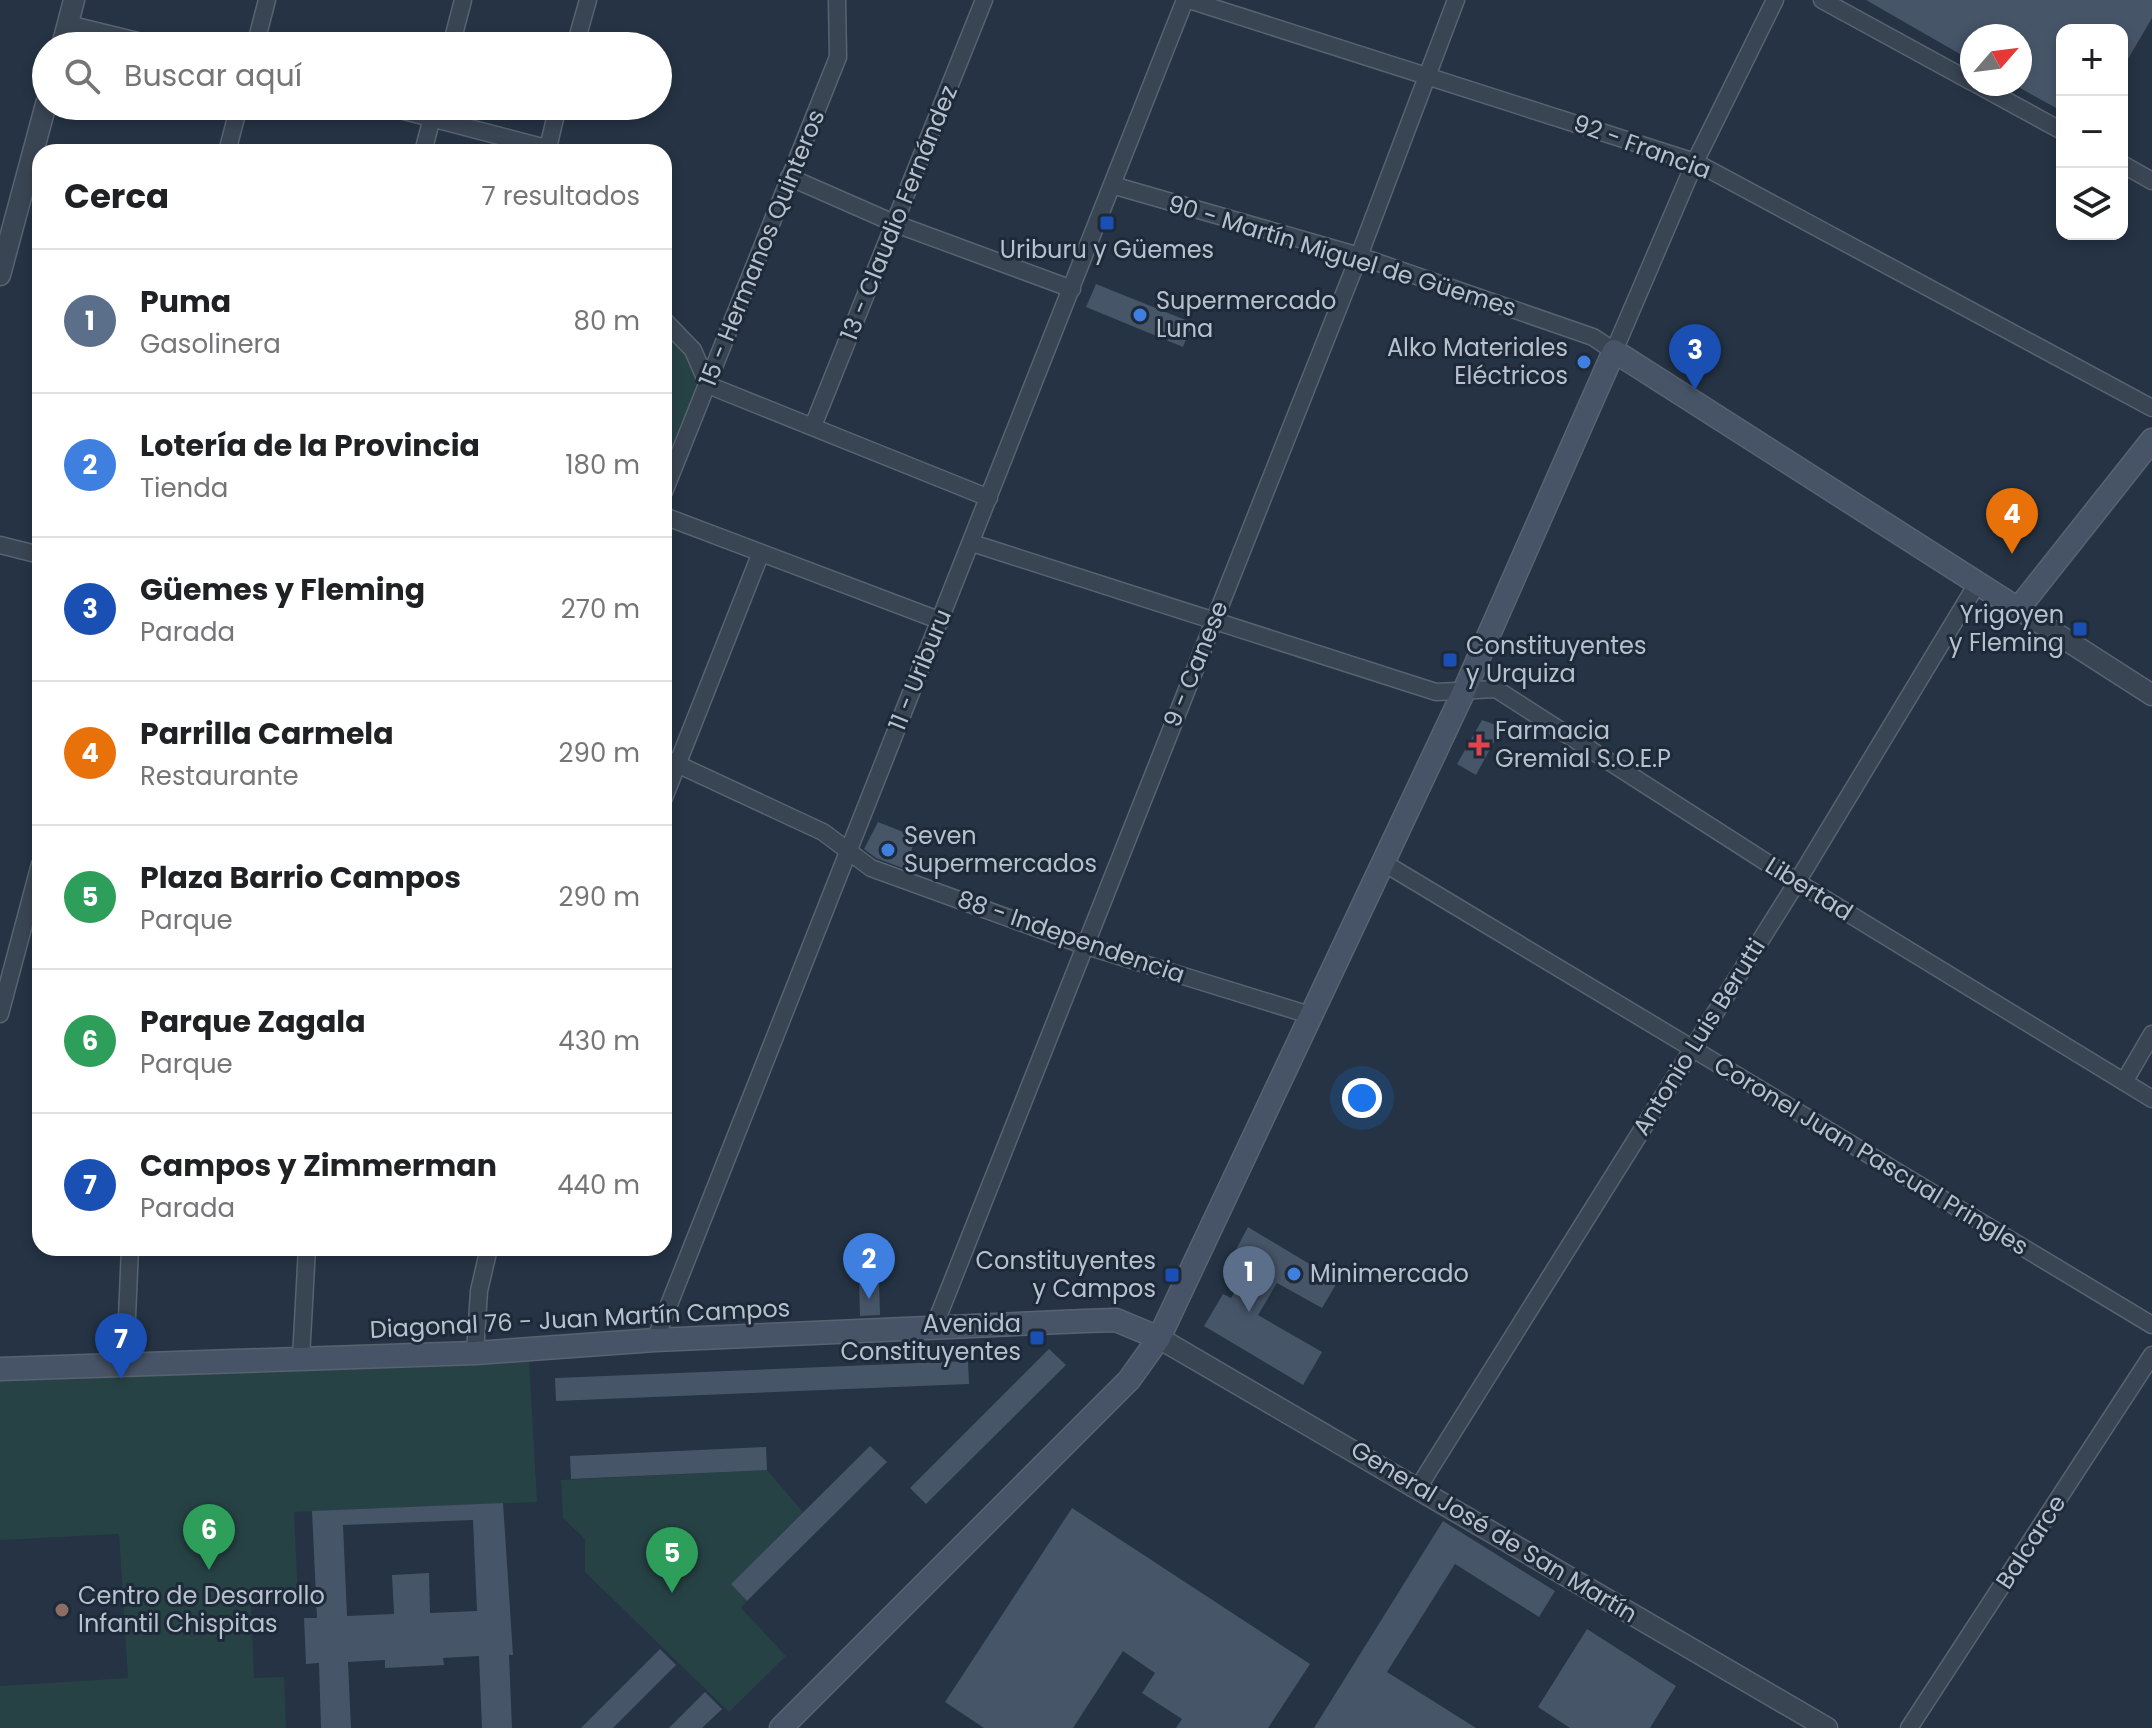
<!DOCTYPE html>
<html lang="es">
<meta charset="utf-8">
<style>
body{margin:0;font-family:Poppins,sans-serif;background:#f2f2f2;color:#202124}
.controls{position:absolute;right:24px;top:24px;display:grid;overflow:hidden;border-radius:16px;box-shadow:0 4px 12px #0003}
.controls button{width:72px;height:72px;display:grid;place-items:center;padding:0;border:0;border-bottom:2px solid #e0e0e0;background:#fff;color:#202124;font:40px sans-serif}
.compass{position:absolute;left:1960px;top:24px;width:72px;height:72px;border-radius:50%;background:#fff;box-shadow:0 4px 12px #0003;rotate:62deg}
.you{position:absolute;left:1362px;top:1098px;width:28px;height:28px;margin:-20px;border:6px solid #fff;border-radius:50%;background:#1a73e8;box-shadow:0 0 0 12px #1a73e833}
.badge{display:grid;place-items:center;width:52px;height:52px;border-radius:50%;background:#b45309;color:#fff;font-size:26px;font-weight:700}
.pin{position:absolute;translate:-50% -66px;filter:drop-shadow(0 2px 4px #0008)}
.pin::after{content:'';position:absolute;top:42px;width:28px;height:24px;background:inherit;clip-path:polygon(0 0,100% 0,50% 100%)}
.list{margin:0;padding:0;list-style:none}
h2{display:flex;justify-content:space-between;align-items:center;height:104px;margin:0;padding:0 32px;font-size:34px}
h2 small{font-size:26px;font-weight:400;color:#757577}
.list li{display:grid;grid-template-columns:52px 1fr auto;gap:24px;align-items:center;box-sizing:border-box;height:144px;padding:0 32px;border-top:2px solid #e0e0e0}
.list b{display:block;font-size:30px;white-space:nowrap}
.list p{margin:0;font-size:26px;white-space:nowrap;color:#757577}
.list em{font-size:26px;font-style:normal;color:#757577}
.icon{flex:none;width:44px;height:44px;fill:none;stroke:currentColor;stroke-width:2;stroke-linecap:round;stroke-linejoin:round}
.map{position:relative;flex:none;width:2152px;height:1728px;overflow:hidden}
.search{position:absolute;background:#fff;box-shadow:0 4px 12px #0003;left:32px;top:32px;width:640px;height:88px;display:flex;align-items:center;gap:20px;box-sizing:border-box;padding:0 28px;border-radius:44px;color:#757577;font-size:30px}
.panel{position:absolute;background:#fff;box-shadow:0 4px 12px #0003;left:32px;top:144px;width:640px;height:1112px;border-radius:24px}
.map>svg:first-child{display:block}
.green{fill:#274245}
.building{fill:#465568;fill-rule:evenodd}
.lines{fill:none;stroke-linecap:round;stroke-linejoin:round}
.minor-casing{stroke:#586371;stroke-width:19}
.tertiary-casing{stroke:#586371;stroke-width:23}
.secondary-casing{stroke:#586371;stroke-width:25}
.minor{stroke:#3a4553;stroke-width:16}
.tertiary{stroke:#3a4553;stroke-width:20}
.secondary{stroke:#475467;stroke-width:22}
.transit-dot{fill:#1a4fb4;stroke:#1e2a39;stroke-width:3}
.shop-dot{fill:#3f7fe0;stroke:#1e2a39;stroke-width:3}
.health-dot{fill:#e0444e;stroke:#1e2a39;stroke-width:3}
.education-dot{fill:#8d6e63;stroke:#1e2a39;stroke-width:3}
.labels{text-anchor:middle;stroke-width:6;stroke-linejoin:round;paint-order:stroke}
.street-label{font-size:24px;fill:#b7c0cd;stroke:#1e2a39}
.poi-label{font-size:24px;fill:#b7c0cd;stroke:#1e2a39;text-anchor:start}
</style>
<div class="map">
<svg width="2152" height="1728" viewBox="0 0 2152 1728">
<rect width="100%" height="100%" fill="#253344"/>
<path class="green" d="M664,320L704,372L664,492Z
M529,1361L537,1502L294,1512L298,1600L251,1603L254,1678L284,1677L286,1728H0V1686L128,1678L119,1534L0,1540V1378L106,1371Z
M767,1470L803,1512L731,1584L747,1601L741,1608L786,1656L729,1712L585,1572V1539L563,1518L561,1480Z"/>
<path class="building" d="M1866,0H2152V18L2122,69V30H2062V96L2056,108L2020,88V36H1972V61Z
M1096,284L1193,323L1183,347L1086,307Z
M1482,720L1502,727L1476,775L1457,764Z
M878,822L916,837L905,869L876,858L864,849Z
M1248,1227L1338,1281L1322,1308L1277,1283L1258,1315L1322,1352L1303,1385L1204,1326L1223,1294L1231,1298L1250,1267L1232,1257Z
M859,1282H879L880,1315L860,1316Z
M1049,1349L1066,1365L926,1504L910,1488Z
M968,1361L969,1384L556,1401L555,1378Z
M870,1446L887,1462L747,1601L731,1584Z
M766,1447L767,1470L571,1479L570,1456Z
M503,1503L513,1655H509L512,1728H482L479,1656L443,1658L444,1665L385,1668V1660L348,1662L351,1728H321L319,1663L306,1664L304,1618H317L312,1511ZM473,1520L477,1611L430,1613L429,1573L392,1575L394,1614L347,1616L343,1525Z
M1072,1508L1310,1664L1268,1728H1176L1182,1719L1142,1693L1155,1673L1123,1651L1073,1728H984L945,1702Z
M1443,1521L1555,1591L1539,1617L1455,1564L1387,1672L1476,1728H1314Z
M1587,1629L1676,1686L1650,1728H1570L1538,1707Z
M660,1649L676,1665L613,1728H581Z
M705,1692L722,1709L702,1728H669Z"/>
<g class="lines">
<g class="minor-casing">
<path id="minor" d="M1189,0L1695,162L2152,408
M1822,0L1972,82
M68,24L158,46
M255,46L267,0
M451,46L463,0
M575,46L588,0
M1976,84L2062,131
M385,106L546,148
M227,152L239,106
M423,152L435,106
M547,152L558,106
M2122,164L2152,181
M789,177L896,224L1072,289
M1112,185L1359,256L1593,337L1614,351L1695,162L1775,0
M664,320L693,350L708,385
M708,385L989,498
M813,426L984,0
M664,492L838,57L837,0
M664,516L941,621
M972,543L1436,692L1496,689L1797,882L2152,1099
M0,545L40,555
M664,758L823,832L871,868L1083,945L1313,1016
M664,798L760,555
M1384,863L2152,1325
M0,1014L40,864
M2124,1082L2152,1034
M934,1327L1359,256L1456,0
M655,1340L1185,0
M475,1353L479,1291L489,1248
M301,1358L307,1248
M125,1363L130,1248
M1418,1488L1797,882L1977,584
M1909,1728L2152,1355"/>
</g>
<g class="tertiary-casing">
<path id="tertiary" d="M62,46L74,0
M0,275L46,104
M2018,609L2152,695
M1159,1338L1827,1728"/>
</g>
<g class="secondary-casing">
<path id="secondary" d="M0,1369L475,1353L655,1340L1084,1321L1116,1320L1159,1338
M781,1728L1129,1380L1159,1338L1464,691L1614,351L2018,609L2152,440"/>
</g>
<use href="#minor" class="minor"/>
<use href="#tertiary" class="tertiary"/>
<use href="#secondary" class="secondary"/>
</g>
<g class="transit-dot">
<rect x="1099" y="215" width="16" height="16" rx="4"/>
<rect x="2072" y="621" width="16" height="16" rx="4"/>
<rect x="1442" y="652" width="16" height="16" rx="4"/>
<rect x="1164" y="1267" width="16" height="16" rx="4"/>
<rect x="1029" y="1330" width="16" height="16" rx="4"/>
</g>
<g class="shop-dot">
<circle cx="1140" cy="315" r="8"/>
<circle cx="1584" cy="362" r="8"/>
<circle cx="888" cy="850" r="8"/>
<circle cx="1294" cy="1274" r="8"/>
</g>
<path class="health-dot" d="M1475 733h8v8h8v8h-8v8h-8v-8h-8v-8h8z"/>
<circle class="education-dot" cx="62" cy="1610" r="8"/>
<g class="labels">
<g class="street-label">
<text transform="translate(1642 147) rotate(20)" y="8">92 - Francia</text>
<text transform="translate(899 213) rotate(-68)" y="8">13 - Claudio Fernández</text>
<text transform="translate(762 248) rotate(-68)" y="8">15 - Hermanos Quinteros</text>
<text transform="translate(1342 256) rotate(17)" y="8">90 - Martín Miguel de Güemes</text>
<text transform="translate(1196 664) rotate(-68)" y="8">9 - Canese</text>
<text transform="translate(920 670) rotate(-68)" y="8">11 - Uriburu</text>
<text transform="translate(1809 889) rotate(32)" y="8">Libertad</text>
<text transform="translate(1071 937) rotate(19)" y="8">88 - Independencia</text>
<text transform="translate(1699 1037) rotate(-58)" y="8">Antonio Luis Berutti</text>
<text transform="translate(1871 1156) rotate(31)" y="8">Coronel Juan Pascual Pringles</text>
<text transform="translate(580 1319) rotate(-3)" y="8">Diagonal 76 - Juan Martín Campos</text>
<text transform="translate(1494 1532) rotate(31)" y="8">General José de San Martín</text>
<text transform="translate(2031 1542) rotate(-57)" y="8">Balcarce</text>
</g>
<g class="poi-label">
<text x="1107" y="258" text-anchor="middle">Uriburu y Güemes</text>
<text x="1156" y="309">Supermercado<tspan x="1156" dy="28">Luna</tspan></text>
<text x="1568" y="356" text-anchor="end">Alko Materiales<tspan x="1568" dy="28">Eléctricos</tspan></text>
<text x="2064" y="623" text-anchor="end">Yrigoyen<tspan x="2064" dy="28">y Fleming</tspan></text>
<text x="1466" y="654">Constituyentes<tspan x="1466" dy="28">y Urquiza</tspan></text>
<text x="1495" y="739">Farmacia<tspan x="1495" dy="28">Gremial S.O.E.P</tspan></text>
<text x="904" y="844">Seven<tspan x="904" dy="28">Supermercados</tspan></text>
<text x="1156" y="1269" text-anchor="end">Constituyentes<tspan x="1156" dy="28">y Campos</tspan></text>
<text x="1310" y="1282">Minimercado</text>
<text x="1021" y="1332" text-anchor="end">Avenida<tspan x="1021" dy="28">Constituyentes</tspan></text>
<text x="78" y="1604">Centro de Desarrollo<tspan x="78" dy="28">Infantil Chispitas</tspan></text>
</g>
</g>
</svg>
<div class="controls">
<button>+</button>
<button>−</button>
<button><svg class="icon" aria-label="layers" viewBox="0 0 24 24"><path d="M12 4l9 5-9 5-9-5zM3 14l9 5 9-5"/></svg></button>
</div>
<svg class="compass" viewBox="-18 -18 36 36"><path d="M0-13l5 13h-10z" fill="#e53935"/><path d="M0 13l5-13h-10z" fill="#757577"/></svg>
<div class="you"></div>
<div class="pin badge" style="left:1249px;top:1312px;background:#5c6f8a">1</div>
<div class="pin badge" style="left:869px;top:1299px;background:#3f7fe0">2</div>
<div class="pin badge" style="left:1695px;top:390px;background:#1a4fb4">3</div>
<div class="pin badge" style="left:2012px;top:554px;background:#e8710a">4</div>
<div class="pin badge" style="left:672px;top:1593px;background:#2e9e5b">5</div>
<div class="pin badge" style="left:209px;top:1570px;background:#2e9e5b">6</div>
<div class="pin badge" style="left:121px;top:1379px;background:#1a4fb4">7</div>
<div class="search"><svg class="icon" aria-label="search" viewBox="0 0 24 24"><circle cx="10" cy="10" r="6"/><path d="M15 15l6 6"/></svg>Buscar aquí</div>
<section class="panel">
<h2>Cerca<small>7 resultados</small></h2>
<ul class="list">
<li><span class="badge" style="background:#5c6f8a">1</span><div><b>Puma</b><p>Gasolinera</p></div><em>80 m</em></li>
<li><span class="badge" style="background:#3f7fe0">2</span><div><b>Lotería de la Provincia</b><p>Tienda</p></div><em>180 m</em></li>
<li><span class="badge" style="background:#1a4fb4">3</span><div><b>Güemes y Fleming</b><p>Parada</p></div><em>270 m</em></li>
<li><span class="badge" style="background:#e8710a">4</span><div><b>Parrilla Carmela</b><p>Restaurante</p></div><em>290 m</em></li>
<li><span class="badge" style="background:#2e9e5b">5</span><div><b>Plaza Barrio Campos</b><p>Parque</p></div><em>290 m</em></li>
<li><span class="badge" style="background:#2e9e5b">6</span><div><b>Parque Zagala</b><p>Parque</p></div><em>430 m</em></li>
<li><span class="badge" style="background:#1a4fb4">7</span><div><b>Campos y Zimmerman</b><p>Parada</p></div><em>440 m</em></li>
</ul>
</section>
</div>
